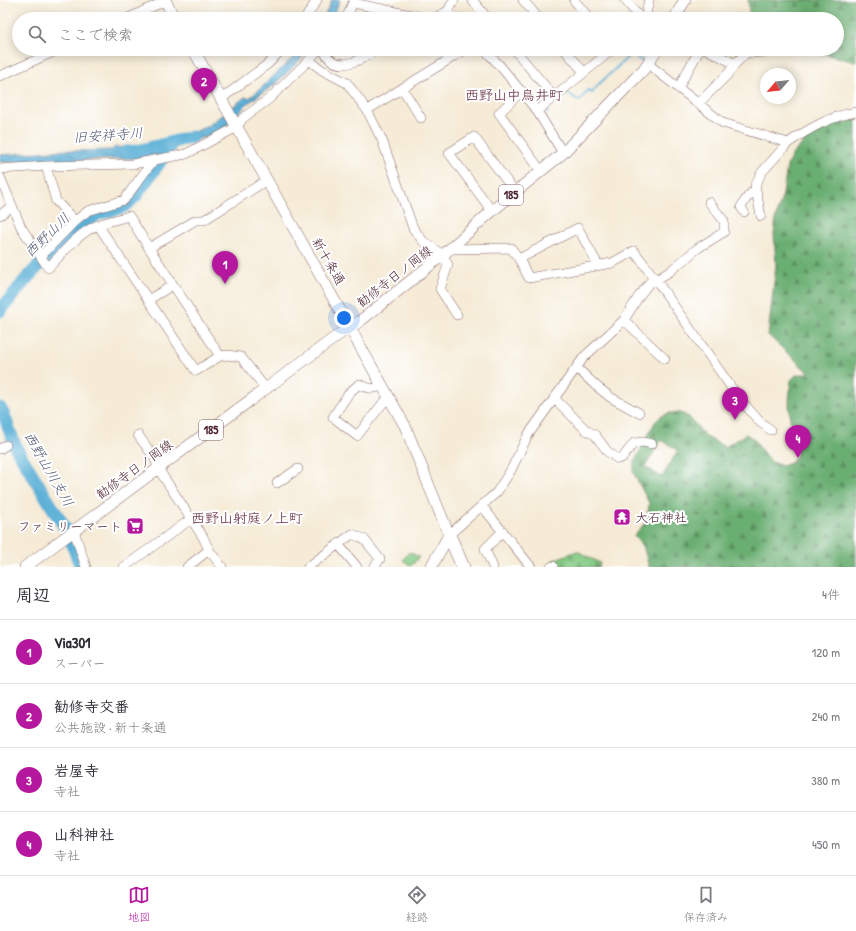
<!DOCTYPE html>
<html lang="ja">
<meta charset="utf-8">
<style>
body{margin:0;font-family:"Patrick Hand","Klee One",sans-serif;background:#f2f2f3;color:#2b2b33}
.compass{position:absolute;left:760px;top:68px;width:36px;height:36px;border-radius:50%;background:#fff;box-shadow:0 2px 10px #0003;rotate:242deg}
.you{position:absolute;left:344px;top:318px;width:14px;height:14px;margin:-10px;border:3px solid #fff;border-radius:50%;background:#1a73e8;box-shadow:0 0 0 6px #1a73e833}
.badge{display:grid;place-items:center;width:26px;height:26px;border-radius:50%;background:#b5179e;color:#fff;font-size:13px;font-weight:700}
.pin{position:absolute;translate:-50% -33px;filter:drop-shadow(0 1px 2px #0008)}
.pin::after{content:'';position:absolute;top:21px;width:14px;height:12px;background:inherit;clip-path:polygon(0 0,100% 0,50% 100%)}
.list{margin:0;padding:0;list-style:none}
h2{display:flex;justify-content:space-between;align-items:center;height:52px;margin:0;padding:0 16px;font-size:17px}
h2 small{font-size:13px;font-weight:400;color:#7c7c81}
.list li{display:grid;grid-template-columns:26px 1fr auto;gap:12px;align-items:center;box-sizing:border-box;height:64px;padding:0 16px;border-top:1px solid #e1e1e2}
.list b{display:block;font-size:15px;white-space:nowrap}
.list p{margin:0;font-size:13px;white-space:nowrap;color:#7c7c81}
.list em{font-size:13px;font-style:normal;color:#7c7c81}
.icon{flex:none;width:22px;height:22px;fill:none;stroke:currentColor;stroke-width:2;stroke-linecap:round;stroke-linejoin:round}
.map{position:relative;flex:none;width:856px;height:567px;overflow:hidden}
.search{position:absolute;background:#fff;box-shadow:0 2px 10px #0003;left:12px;right:12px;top:12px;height:44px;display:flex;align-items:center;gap:10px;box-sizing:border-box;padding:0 14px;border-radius:22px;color:#7c7c81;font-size:15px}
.sheet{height:308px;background:#fff}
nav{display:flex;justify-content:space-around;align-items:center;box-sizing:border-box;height:56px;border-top:1px solid #e1e1e2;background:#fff;font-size:11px;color:#7c7c81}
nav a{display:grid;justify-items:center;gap:2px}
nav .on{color:#b5179e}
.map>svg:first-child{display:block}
.green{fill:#84cb85;stroke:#677558}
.forest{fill:url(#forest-firs);stroke:#5a674e;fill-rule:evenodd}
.cemetery{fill:url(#cemetery-stones);stroke:#677558}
.water{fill:url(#water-waves);stroke:#526881}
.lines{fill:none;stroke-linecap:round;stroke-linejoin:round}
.stream{stroke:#5bb0d7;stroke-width:2}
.river{stroke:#5bb0d7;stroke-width:13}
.minor-casing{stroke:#866667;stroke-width:10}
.major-casing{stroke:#866667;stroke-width:12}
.highway-casing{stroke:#866667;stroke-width:14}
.minor{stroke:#fff;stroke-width:9}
.major{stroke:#fff;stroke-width:11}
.highway{stroke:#fff;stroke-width:13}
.labels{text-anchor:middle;stroke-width:4;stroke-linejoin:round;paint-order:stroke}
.shield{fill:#fff;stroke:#80626b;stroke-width:1}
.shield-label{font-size:12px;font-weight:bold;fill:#4a1f2b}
.street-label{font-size:13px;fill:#4a1f2b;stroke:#fff}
.poi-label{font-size:13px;fill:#4a1f2b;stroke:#fff;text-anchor:start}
.neighbourhood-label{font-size:14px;font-weight:bold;fill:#7d4e61;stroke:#fff}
.water-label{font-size:14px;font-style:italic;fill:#515970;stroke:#fff}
</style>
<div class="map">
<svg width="856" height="567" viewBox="0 0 856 567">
<defs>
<pattern id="forest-firs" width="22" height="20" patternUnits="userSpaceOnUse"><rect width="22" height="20" fill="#6baf72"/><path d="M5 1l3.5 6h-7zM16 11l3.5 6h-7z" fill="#5a8e5e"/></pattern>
<pattern id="cemetery-stones" width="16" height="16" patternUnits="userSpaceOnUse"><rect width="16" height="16" fill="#84cb85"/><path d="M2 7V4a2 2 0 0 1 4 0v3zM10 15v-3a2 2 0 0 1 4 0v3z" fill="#74ae73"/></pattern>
<pattern id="water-waves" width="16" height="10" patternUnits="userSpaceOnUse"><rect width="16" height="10" fill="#5bb0d7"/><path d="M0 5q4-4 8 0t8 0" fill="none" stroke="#4d8faf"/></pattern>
</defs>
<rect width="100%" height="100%" fill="#fff"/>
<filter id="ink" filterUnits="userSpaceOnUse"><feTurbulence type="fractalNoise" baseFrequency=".025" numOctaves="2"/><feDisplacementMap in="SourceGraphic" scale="8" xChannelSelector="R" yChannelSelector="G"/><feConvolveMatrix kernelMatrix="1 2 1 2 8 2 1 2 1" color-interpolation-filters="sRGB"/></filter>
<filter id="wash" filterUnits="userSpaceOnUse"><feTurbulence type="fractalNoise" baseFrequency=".012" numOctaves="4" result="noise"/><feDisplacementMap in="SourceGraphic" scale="16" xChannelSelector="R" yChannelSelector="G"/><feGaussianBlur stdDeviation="0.9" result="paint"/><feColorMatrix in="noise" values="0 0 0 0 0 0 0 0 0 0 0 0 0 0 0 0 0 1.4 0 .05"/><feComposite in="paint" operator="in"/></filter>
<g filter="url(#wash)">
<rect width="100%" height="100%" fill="#f5ebd6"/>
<path class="green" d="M409,552L419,557L411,566L403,560Z"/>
<path class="forest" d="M748,0H856V62L819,53L811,49H837V19H759L749,12Z
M856,117V567H649L644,549L634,535L647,521L649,503L633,472L634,462L655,422L661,416L670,413L679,412L689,417L705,436L725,447L746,434L754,439L761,450L770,461L782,466L792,462L797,456C797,445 793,436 791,425C788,410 789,395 791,380L796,375L809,373L768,335L776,265L774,234L776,217L783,194L787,166L792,155L808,137L839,121ZM661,440L678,450L662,477L645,467Z"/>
<path class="cemetery" d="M577,551L600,563L599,567H555L553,560Z"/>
<path class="water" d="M332,0H340L332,19H323Z
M302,49H309L300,60L275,84L247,104L224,128L208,136L183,144L173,149L155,155L137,158L46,162H0V155L67,150L76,151L112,150L115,147L126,148L129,152L166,146L209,125L245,97L249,98L259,90Z"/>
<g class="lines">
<path class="stream" d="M565,92L580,101L588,90L592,93L598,85L630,55H634L644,63
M547,113L550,105"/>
<path class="river" d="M126,152L137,151L192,137
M0,311L28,277L75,227L98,214L123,207L135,197L169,149
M0,408L4,415L16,448L67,531L81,567"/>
</g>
</g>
<g filter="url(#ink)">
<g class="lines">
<g class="minor-casing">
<path id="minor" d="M472,0L488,19
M523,0L539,19
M574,0L590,19
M625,0L641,19
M353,3L430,19
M448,11L455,19
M126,19L165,1V0
M305,19L317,0
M346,19L354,0
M433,19L448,11L454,0
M645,19L649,0
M328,49L325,53C338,74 362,60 377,49
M484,49L501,67L537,111L563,153
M514,49L554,97
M564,49L584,72
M706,49L735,64L746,53L767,52
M309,60L322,70L347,83L367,110L382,140L413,228L423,241L443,255L448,265L440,289L457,315
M648,64L723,123L788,143C810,128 829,117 856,112
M0,76L60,49
M402,88L421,118
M678,88L700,49
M522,91L499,113L541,171
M221,99L269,63L282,49
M698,104L727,75L735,64
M367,110L466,49
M537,111L613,49
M46,166L56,201L75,221
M0,169L46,166L133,164L186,154L237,127L243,118L269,99L309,60L317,51
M0,177L21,227L47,266
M492,211L449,153L474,137L515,192
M744,212L741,207C745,200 749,194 755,190
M0,215L12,206
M761,216L755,185L762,172L788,143
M98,225L196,371L220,356
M450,249L511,248L519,259L529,278L612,263L634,251L656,280L669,272L698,248L724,232V221L709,202
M41,256L75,221L88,211L124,200L153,161
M519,259L578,228L598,265
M48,268C63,253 78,233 98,225C108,221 118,219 129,216L149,248
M148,300L173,285
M624,320L665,359
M577,368L595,385L610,397L639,413
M383,385C373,390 369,389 359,384L349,393L333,417L357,436L383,403L391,399
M266,389L241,357L227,355L220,356L149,248L196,220H204L267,180
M554,398L586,430L595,435L608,452L618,459L623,457L634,443L643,442L652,444
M138,435L154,457L161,473L203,537L209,550L222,567
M0,449L6,445
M277,483L298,469
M482,506L531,567
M74,531L86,567
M449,535L497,492L511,470L528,435L584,357L624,320L639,296L650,282L656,280L738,397L760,422L771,430
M338,544L357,567
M124,567L191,519
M187,567L209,550
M308,567L352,534L364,539L380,559L374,567
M493,567L485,549L503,531
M551,567L553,566"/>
</g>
<g class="major-casing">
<path id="major" d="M165,0L175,19
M674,19L685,0
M193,49L405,426L449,535L431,567
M25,567L341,333L360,321L443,255L492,211L563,153L644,69L657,49"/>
</g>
<g class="highway-casing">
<path id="highway" d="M449,535L463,567"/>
</g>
<use href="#minor" class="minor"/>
<use href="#major" class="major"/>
<use href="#highway" class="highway"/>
</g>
</g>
<defs>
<g id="temple-square" transform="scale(0.9)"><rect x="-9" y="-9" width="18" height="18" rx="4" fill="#b5179e" stroke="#fff"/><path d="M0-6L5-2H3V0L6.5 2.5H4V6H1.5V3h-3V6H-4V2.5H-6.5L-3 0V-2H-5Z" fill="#fff"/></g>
<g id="supermarket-square" transform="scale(0.9)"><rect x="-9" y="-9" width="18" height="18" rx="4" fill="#b5179e" stroke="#fff"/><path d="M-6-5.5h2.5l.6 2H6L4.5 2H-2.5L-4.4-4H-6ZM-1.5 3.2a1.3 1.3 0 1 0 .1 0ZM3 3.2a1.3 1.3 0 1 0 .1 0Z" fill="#fff"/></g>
</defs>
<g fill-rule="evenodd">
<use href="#temple-square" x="622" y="517"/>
<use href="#supermarket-square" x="135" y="526"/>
</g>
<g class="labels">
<g class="shield">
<rect x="499" y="185" width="24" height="20" rx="3"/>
<rect x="199" y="420" width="24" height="20" rx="3"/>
</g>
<g class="shield-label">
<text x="511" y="199">185</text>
<text x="211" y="434">185</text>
</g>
<g class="street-label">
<text transform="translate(329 261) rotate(60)" y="5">新十条通</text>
<text transform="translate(394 276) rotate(-38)" y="5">勧修寺日ノ岡線</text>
<text transform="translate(134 469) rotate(-36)" y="5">勧修寺日ノ岡線</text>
</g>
<g class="poi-label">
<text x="635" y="522">大石神社</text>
<text x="122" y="531" text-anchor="end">ファミリーマート</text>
</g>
<g class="neighbourhood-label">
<text x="514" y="100">西野山中鳥井町</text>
<text x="247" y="523">西野山射庭ノ上町</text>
</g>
<g class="water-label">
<text transform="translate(108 135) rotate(-4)" y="5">旧安祥寺川</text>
<text transform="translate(47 235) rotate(-44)" y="5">西野山川</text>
<text transform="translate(49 469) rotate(60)" y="5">西野山川支川</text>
</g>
</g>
</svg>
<svg class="compass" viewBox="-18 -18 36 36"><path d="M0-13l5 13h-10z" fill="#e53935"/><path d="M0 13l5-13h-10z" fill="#7c7c81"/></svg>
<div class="you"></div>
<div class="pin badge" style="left:225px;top:284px">1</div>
<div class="pin badge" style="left:204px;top:101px">2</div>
<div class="pin badge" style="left:735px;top:420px">3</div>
<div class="pin badge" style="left:798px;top:458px">4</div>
<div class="search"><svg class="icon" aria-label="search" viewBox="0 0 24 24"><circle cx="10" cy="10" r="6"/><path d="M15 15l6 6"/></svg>ここで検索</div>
</div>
<section class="sheet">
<h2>周辺<small>4件</small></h2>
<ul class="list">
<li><span class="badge">1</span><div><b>Via301</b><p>スーパー</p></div><em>120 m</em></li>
<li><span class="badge">2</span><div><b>勧修寺交番</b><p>公共施設 · 新十条通</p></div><em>240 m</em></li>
<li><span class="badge">3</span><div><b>岩屋寺</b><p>寺社</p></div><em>380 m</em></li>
<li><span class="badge">4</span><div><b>山科神社</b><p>寺社</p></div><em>450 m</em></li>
</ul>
</section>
<nav>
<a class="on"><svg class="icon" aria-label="map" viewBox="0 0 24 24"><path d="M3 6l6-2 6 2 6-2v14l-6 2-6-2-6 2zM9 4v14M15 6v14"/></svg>地図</a>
<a><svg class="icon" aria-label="directions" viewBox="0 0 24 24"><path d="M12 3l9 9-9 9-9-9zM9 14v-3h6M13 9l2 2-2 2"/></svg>経路</a>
<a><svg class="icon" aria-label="saved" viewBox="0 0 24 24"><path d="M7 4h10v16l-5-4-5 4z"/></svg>保存済み</a>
</nav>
